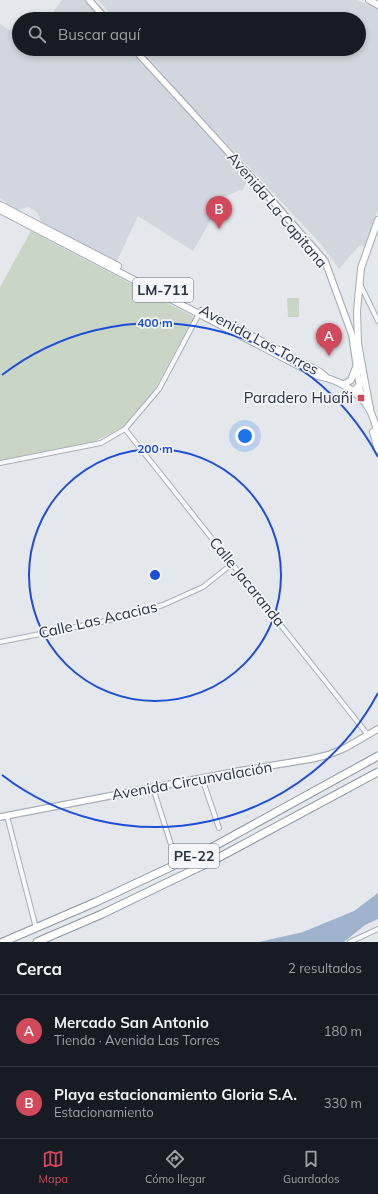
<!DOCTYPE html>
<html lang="es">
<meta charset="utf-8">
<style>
body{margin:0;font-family:Mulish,sans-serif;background:#242831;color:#f1f3f6}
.you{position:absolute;left:245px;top:436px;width:14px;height:14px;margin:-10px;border:3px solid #fff;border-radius:50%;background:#1a73e8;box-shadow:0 0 0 6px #1a73e833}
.badge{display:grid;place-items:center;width:26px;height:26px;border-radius:50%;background:#d1495b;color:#fff;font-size:13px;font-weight:700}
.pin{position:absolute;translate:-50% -33px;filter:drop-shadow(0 1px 2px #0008)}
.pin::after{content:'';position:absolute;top:21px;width:14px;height:12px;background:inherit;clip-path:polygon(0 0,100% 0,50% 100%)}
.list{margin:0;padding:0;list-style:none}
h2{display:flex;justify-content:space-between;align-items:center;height:52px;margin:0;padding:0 16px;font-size:17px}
h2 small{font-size:13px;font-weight:400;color:#9ea1a6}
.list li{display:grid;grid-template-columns:26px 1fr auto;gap:12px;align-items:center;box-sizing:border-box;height:72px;padding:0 16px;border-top:1px solid #363941}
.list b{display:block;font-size:15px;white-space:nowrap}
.list p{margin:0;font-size:13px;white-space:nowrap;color:#9ea1a6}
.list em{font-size:13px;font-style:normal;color:#9ea1a6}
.icon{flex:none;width:22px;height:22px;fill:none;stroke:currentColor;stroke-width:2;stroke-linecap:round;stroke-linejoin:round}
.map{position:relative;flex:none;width:378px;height:942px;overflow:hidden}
.search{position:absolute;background:#171b24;box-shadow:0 2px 6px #0003;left:12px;right:12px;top:12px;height:44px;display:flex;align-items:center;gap:10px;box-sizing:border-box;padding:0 14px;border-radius:22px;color:#9ea1a6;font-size:15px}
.sheet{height:196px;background:#171b24}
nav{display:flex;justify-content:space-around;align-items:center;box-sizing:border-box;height:56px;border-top:1px solid #363941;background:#171b24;font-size:11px;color:#9ea1a6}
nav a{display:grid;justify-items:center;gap:2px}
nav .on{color:#d1495b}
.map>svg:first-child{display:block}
.built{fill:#d2d6de}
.green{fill:#c9d6c5}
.water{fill:#9fb4cc}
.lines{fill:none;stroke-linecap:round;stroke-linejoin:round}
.street-casing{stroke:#a9aeb7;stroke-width:6}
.secondary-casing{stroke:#a9aeb7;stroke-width:8}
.primary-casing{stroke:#a3abb8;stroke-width:8}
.highway-casing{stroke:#8b94a3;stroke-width:9}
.street{stroke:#f7f8fa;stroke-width:4}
.secondary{stroke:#fff;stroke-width:5.5}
.primary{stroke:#fff;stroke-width:6}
.highway{stroke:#fff;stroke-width:7}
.ring{fill:none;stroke:#1d4ed8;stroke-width:2}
.poi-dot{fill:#d1495b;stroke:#f4f6f9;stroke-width:1.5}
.labels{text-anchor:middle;stroke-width:3.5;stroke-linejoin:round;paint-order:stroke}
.shield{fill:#f4f6f9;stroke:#676e7b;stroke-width:1}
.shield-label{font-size:14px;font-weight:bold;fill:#2b3445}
.street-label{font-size:15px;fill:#2b3445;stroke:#f4f6f9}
.poi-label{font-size:15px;fill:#2b3445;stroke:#f4f6f9;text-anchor:end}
.centre{fill:#1d4ed8;stroke:#f4f6f9;stroke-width:2}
.ring-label{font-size:12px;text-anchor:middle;font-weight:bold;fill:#1d4ed8;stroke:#f4f6f9;stroke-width:3.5;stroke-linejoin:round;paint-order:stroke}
</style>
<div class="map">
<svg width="378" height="942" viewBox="0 0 378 942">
<rect width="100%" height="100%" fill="#e4e7ec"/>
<path class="built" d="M62,0H84L101,19H48Z
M98,0H357L378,9V210L364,247L360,245L339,269L321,244L186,100L141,49H359V19H115Z
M0,24L9,30L19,28V49H128L244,176L243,178L247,181L242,191L240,190L224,197L193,251L138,216L116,263L41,222L37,212L28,207L17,210L7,205L6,202L0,198Z"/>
<path class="green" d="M31,231L194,317L155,389L124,427L89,444L0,461V287Z
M287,298H299V317H288Z"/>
<path class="water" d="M378,893V919L365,925L344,942H259L303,932L354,911Z"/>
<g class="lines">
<g class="street-casing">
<path id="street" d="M360,284L378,321
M125,429L368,735
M0,463L101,443L125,429L159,389L201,310
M0,642L115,619L163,605L203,587L232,564
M202,778L219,828
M153,788L175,857
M7,816L36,928
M350,942L378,929"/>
</g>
<g class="secondary-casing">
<path id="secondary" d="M89,0L106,19
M134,49L261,188L325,261L352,335L360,390L364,401
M0,817L239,771L311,759L328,755L345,748L378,729"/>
</g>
<g class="primary-casing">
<path id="primary" d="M369,0L378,5
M0,205L118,266
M0,210L318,376C337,379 360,392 369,409C374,417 376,427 378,436
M218,318L320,372L326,377
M343,385L351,380L356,367
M353,391L360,385L364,377
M370,408L364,377L358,343L357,311L361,268L378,220
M373,432L378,450"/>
</g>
<g class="highway-casing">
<path id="highway" d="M3,942L96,902L211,848L378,756
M37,942L102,914L216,859L378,772"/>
</g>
<use href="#street" class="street"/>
<use href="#secondary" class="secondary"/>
<use href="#primary" class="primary"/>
<use href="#highway" class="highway"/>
</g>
<g class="ring">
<circle cx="155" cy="575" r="126"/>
<path d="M378 693A252 252 0 0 1 2 775M2 375A252 252 0 0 1 378 457"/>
</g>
<rect class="poi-dot" x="357" y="394" width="8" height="8" rx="2"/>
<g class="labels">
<g class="shield">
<rect x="133" y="278" width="60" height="24" rx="3"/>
<rect x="169" y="844" width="50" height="24" rx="3"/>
</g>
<g class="shield-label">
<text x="163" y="295">LM-711</text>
<text x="194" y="861">PE-22</text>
</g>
<g class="street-label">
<text transform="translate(277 210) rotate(50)" y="5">Avenida La Capitana</text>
<text transform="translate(259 340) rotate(28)" y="5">Avenida Las Torres</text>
<text transform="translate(247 582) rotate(51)" y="5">Calle Jacaranda</text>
<text transform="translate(98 620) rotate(-13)" y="5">Calle Las Acacias</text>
<text transform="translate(192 781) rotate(-10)" y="5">Avenida Circunvalación</text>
</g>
<g class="poi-label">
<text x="353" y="403">Paradero Huañi</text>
</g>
</g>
<circle cx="155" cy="575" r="6" class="centre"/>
<g class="ring-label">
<text x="155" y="327">400 m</text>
<text x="155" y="453">200 m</text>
</g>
</svg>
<div class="you"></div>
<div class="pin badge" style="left:329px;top:356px">A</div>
<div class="pin badge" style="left:219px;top:229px">B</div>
<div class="search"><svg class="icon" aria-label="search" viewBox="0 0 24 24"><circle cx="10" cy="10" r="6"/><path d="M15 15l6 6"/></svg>Buscar aquí</div>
</div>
<section class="sheet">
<h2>Cerca<small>2 resultados</small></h2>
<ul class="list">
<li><span class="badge">A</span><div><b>Mercado San Antonio</b><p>Tienda · Avenida Las Torres</p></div><em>180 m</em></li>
<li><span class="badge">B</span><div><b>Playa estacionamiento Gloria S.A.</b><p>Estacionamiento</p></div><em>330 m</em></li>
</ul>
</section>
<nav>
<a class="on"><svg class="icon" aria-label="map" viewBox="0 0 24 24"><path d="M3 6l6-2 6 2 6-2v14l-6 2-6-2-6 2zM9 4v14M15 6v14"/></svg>Mapa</a>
<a><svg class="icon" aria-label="directions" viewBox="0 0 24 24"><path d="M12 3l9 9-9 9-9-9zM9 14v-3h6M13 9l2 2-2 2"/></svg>Cómo llegar</a>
<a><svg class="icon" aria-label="saved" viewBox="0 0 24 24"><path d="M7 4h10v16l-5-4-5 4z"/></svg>Guardados</a>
</nav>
